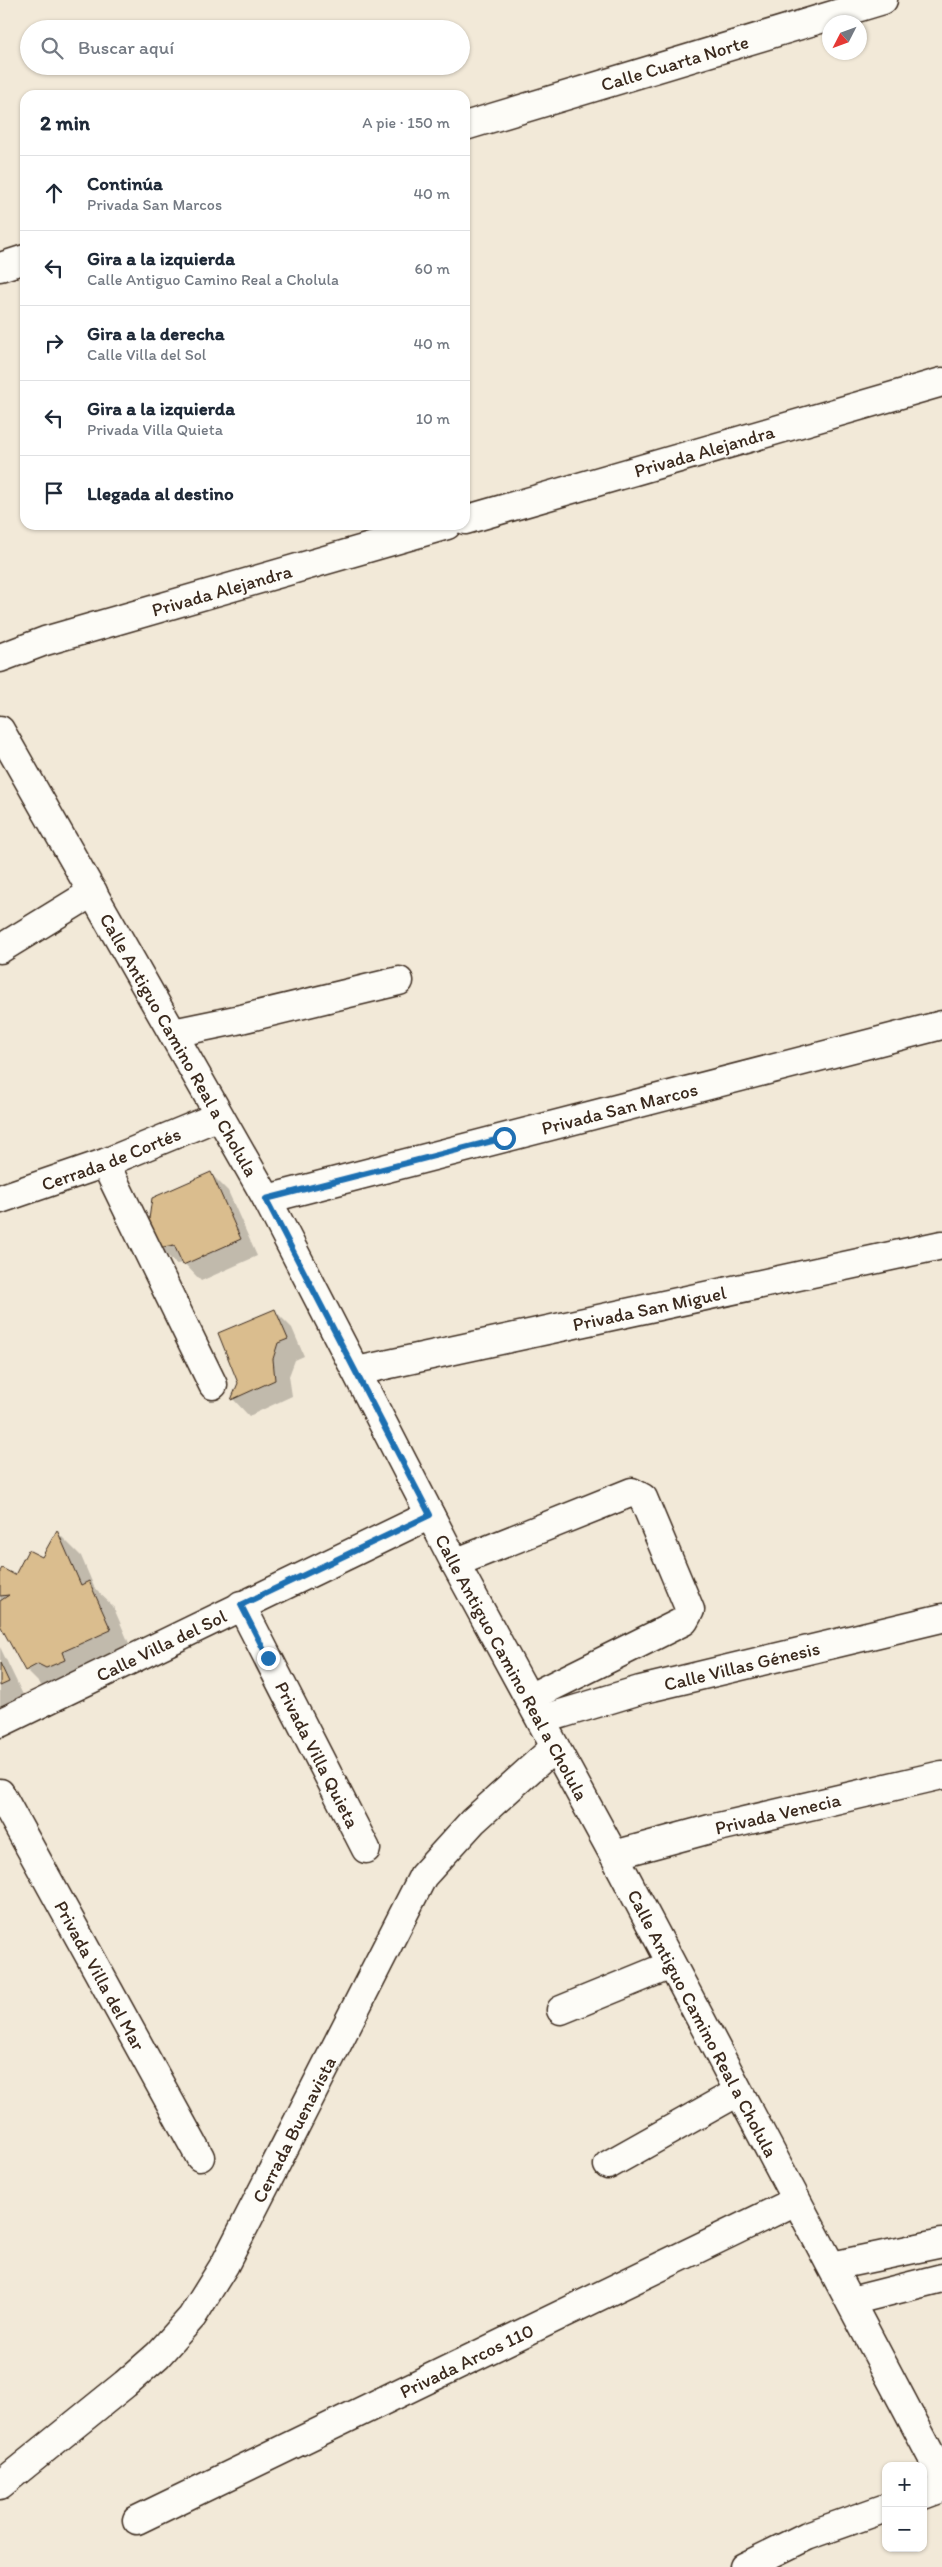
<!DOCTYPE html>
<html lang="es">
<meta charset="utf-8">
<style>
body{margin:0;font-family:Itim,sans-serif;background:#f6f6f7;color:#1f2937}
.controls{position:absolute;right:15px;bottom:15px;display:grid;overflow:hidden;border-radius:10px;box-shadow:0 1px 4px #0004}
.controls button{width:45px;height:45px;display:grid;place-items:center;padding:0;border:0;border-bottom:1px solid #e0e1e3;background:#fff;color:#1f2937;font:25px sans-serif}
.compass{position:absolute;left:822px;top:15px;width:45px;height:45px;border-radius:50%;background:#fff;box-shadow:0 1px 4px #0004;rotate:228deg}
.stop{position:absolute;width:15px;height:15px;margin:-11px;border:4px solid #1f6fb2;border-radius:50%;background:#fff}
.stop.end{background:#1f6fb2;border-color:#fff;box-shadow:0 1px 5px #0008}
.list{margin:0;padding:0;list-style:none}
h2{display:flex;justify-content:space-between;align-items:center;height:65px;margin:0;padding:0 20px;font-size:21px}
h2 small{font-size:16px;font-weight:400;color:#747a83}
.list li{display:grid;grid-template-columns:32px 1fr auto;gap:15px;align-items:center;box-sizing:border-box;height:75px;padding:0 20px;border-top:1px solid #e0e1e3}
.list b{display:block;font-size:19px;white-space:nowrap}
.list p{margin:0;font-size:16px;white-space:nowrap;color:#747a83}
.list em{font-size:16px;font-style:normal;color:#747a83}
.icon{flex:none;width:28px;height:28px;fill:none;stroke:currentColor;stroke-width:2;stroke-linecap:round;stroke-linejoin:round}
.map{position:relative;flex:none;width:942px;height:2567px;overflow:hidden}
.search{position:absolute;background:#fff;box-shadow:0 1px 4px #0004;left:20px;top:20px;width:450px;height:55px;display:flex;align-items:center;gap:12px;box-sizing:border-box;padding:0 18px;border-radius:28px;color:#747a83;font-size:19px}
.panel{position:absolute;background:#fff;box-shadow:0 1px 4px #0004;left:20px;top:90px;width:450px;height:440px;border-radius:15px}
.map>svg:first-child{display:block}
.shadow{fill:#0003}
.building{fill:#dabd8e;stroke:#3b2a1e}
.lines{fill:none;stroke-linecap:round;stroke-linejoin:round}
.minor-casing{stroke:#3b2a1e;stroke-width:31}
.major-casing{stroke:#3b2a1e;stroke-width:31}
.minor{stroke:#fdfcf7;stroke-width:28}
.major{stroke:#fdfcf7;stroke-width:28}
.route{stroke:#1f6fb2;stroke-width:6}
.labels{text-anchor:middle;stroke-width:4;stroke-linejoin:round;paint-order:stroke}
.street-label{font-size:19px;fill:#3b2a1e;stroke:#fdfcf7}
</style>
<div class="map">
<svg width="942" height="2567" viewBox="0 0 942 2567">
<rect width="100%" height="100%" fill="#f2e9d8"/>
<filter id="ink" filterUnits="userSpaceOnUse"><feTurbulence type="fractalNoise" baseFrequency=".02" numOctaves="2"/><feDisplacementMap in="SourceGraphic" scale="10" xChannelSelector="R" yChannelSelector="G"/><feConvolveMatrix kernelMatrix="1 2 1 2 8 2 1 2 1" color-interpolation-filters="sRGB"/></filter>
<g filter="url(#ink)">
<path class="shadow" d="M211,1174L228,1191L257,1256L201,1281L184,1263L176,1264L159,1247Z
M275,1311L292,1328L304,1356L295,1360L289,1376L292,1396L249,1416L233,1399Z
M57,1532L81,1556L95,1589L113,1606L134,1655L50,1694L26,1670L0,1622V1574L15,1577L43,1559Z
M0,1647L25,1699L0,1711Z"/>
<path class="building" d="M211,1172L241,1239L183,1265L174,1245L158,1248L148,1226L152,1198Z
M275,1309L288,1339L278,1343L273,1359L275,1380L231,1400L238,1383L218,1333Z
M57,1530L81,1585L89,1581L111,1630L62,1652L65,1660L46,1668L38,1664L25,1671L0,1625V1601L9,1595L0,1596V1571L2,1568L15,1575L28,1550L42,1557Z
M0,1663L9,1682L0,1686Z"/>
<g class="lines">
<g class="minor-casing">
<g id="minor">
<path id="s1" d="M465,126L883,0"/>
<path d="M0,267L25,259"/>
<path id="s2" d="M465,520L942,382"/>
<path id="s3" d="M0,658L45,641L447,525"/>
<path d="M0,949L93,892"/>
<path d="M173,1033L241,1019L399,981"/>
<path d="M105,1163L213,1385"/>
<path id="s4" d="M0,1199L105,1163L219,1116"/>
<path id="s5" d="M267,1199L942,1025"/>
<path id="s6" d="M357,1371L942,1245"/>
<path d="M455,1563L632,1492L643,1498L690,1610L684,1621L529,1698"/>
<path id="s7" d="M241,1605L366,1849"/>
<path id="s8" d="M541,1720L640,1690L942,1618"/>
<path id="s9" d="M0,1723L430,1515"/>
<path id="s10" d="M0,1793L200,2157"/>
<path id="s11" d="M614,1855L710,1829L942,1775"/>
<path d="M561,2010L671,1965"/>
<path d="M608,2165L738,2092"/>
<path d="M832,2266L942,2243"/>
<path d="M851,2301L942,2278"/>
<path id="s12" d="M0,2485L125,2384L158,2355L192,2317L225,2264L423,1876L473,1821L555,1747"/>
<path d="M923,2495L942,2488"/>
<path id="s13" d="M137,2520L796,2201"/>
<path d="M744,2567L807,2536L886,2508"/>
</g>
</g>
<g class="major-casing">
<g id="major">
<path id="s14" d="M0,730L267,1199L455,1563L614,1855L942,2476"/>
</g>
</g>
<use href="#minor" class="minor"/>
<use href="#major" class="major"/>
</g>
</g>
<g class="lines" filter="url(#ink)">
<path class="route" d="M268,1658L241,1605L430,1515L266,1199L504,1138"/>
</g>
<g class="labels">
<g class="street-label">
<text dy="7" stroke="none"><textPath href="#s1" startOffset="219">Calle Cuarta Norte</textPath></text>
<text dy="7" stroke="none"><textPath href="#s2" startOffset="249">Privada Alejandra</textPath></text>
<text dy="7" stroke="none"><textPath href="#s3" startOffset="232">Privada Alejandra</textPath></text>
<text dy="7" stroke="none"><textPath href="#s14" startOffset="362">Calle Antiguo Camino Real a Cholula</textPath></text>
<text dy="7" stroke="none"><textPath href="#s5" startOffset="364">Privada San Marcos</textPath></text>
<text dy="7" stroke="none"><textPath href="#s4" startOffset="118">Cerrada de Cortés</textPath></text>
<text dy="7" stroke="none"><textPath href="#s6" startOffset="299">Privada San Miguel</textPath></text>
<text dy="7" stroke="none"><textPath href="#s9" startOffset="179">Calle Villa del Sol</textPath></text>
<text dy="7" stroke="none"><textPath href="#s14" startOffset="1068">Calle Antiguo Camino Real a Cholula</textPath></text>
<text dy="7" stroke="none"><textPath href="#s8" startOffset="208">Calle Villas Génesis</textPath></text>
<text dy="7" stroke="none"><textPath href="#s7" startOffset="168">Privada Villa Quieta</textPath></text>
<text dy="7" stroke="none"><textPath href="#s11" startOffset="169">Privada Venecia</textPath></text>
<text dy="7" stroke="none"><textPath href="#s10" startOffset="208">Privada Villa del Mar</textPath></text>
<text dy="7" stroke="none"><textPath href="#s14" startOffset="1472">Calle Antiguo Camino Real a Cholula</textPath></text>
<text dy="7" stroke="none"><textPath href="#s12" startOffset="469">Cerrada Buenavista</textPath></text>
<text dy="7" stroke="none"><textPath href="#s13" startOffset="366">Privada Arcos 110</textPath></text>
</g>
</g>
</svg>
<div class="controls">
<button>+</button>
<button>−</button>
</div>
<svg class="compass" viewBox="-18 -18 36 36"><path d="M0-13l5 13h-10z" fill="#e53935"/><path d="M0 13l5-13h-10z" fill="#747a83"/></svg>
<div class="stop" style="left:504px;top:1138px"></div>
<div class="stop end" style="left:268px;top:1658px"></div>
<div class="search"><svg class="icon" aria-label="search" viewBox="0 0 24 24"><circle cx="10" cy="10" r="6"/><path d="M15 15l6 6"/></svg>Buscar aquí</div>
<section class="panel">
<h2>2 min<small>A pie · 150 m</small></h2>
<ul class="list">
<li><svg class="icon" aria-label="ahead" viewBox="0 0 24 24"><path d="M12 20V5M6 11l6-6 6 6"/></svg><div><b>Continúa</b><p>Privada San Marcos</p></div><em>40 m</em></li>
<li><svg class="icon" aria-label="left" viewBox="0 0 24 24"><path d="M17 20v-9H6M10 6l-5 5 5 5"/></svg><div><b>Gira a la izquierda</b><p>Calle Antiguo Camino Real a Cholula</p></div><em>60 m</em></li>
<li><svg class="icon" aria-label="right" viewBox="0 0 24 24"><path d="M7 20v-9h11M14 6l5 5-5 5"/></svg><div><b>Gira a la derecha</b><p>Calle Villa del Sol</p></div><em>40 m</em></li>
<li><svg class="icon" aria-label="left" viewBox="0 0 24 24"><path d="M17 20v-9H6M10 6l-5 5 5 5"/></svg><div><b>Gira a la izquierda</b><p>Privada Villa Quieta</p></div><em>10 m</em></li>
<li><svg class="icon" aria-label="arrive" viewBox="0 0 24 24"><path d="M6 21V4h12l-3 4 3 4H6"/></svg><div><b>Llegada al destino</b></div></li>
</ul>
</section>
</div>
